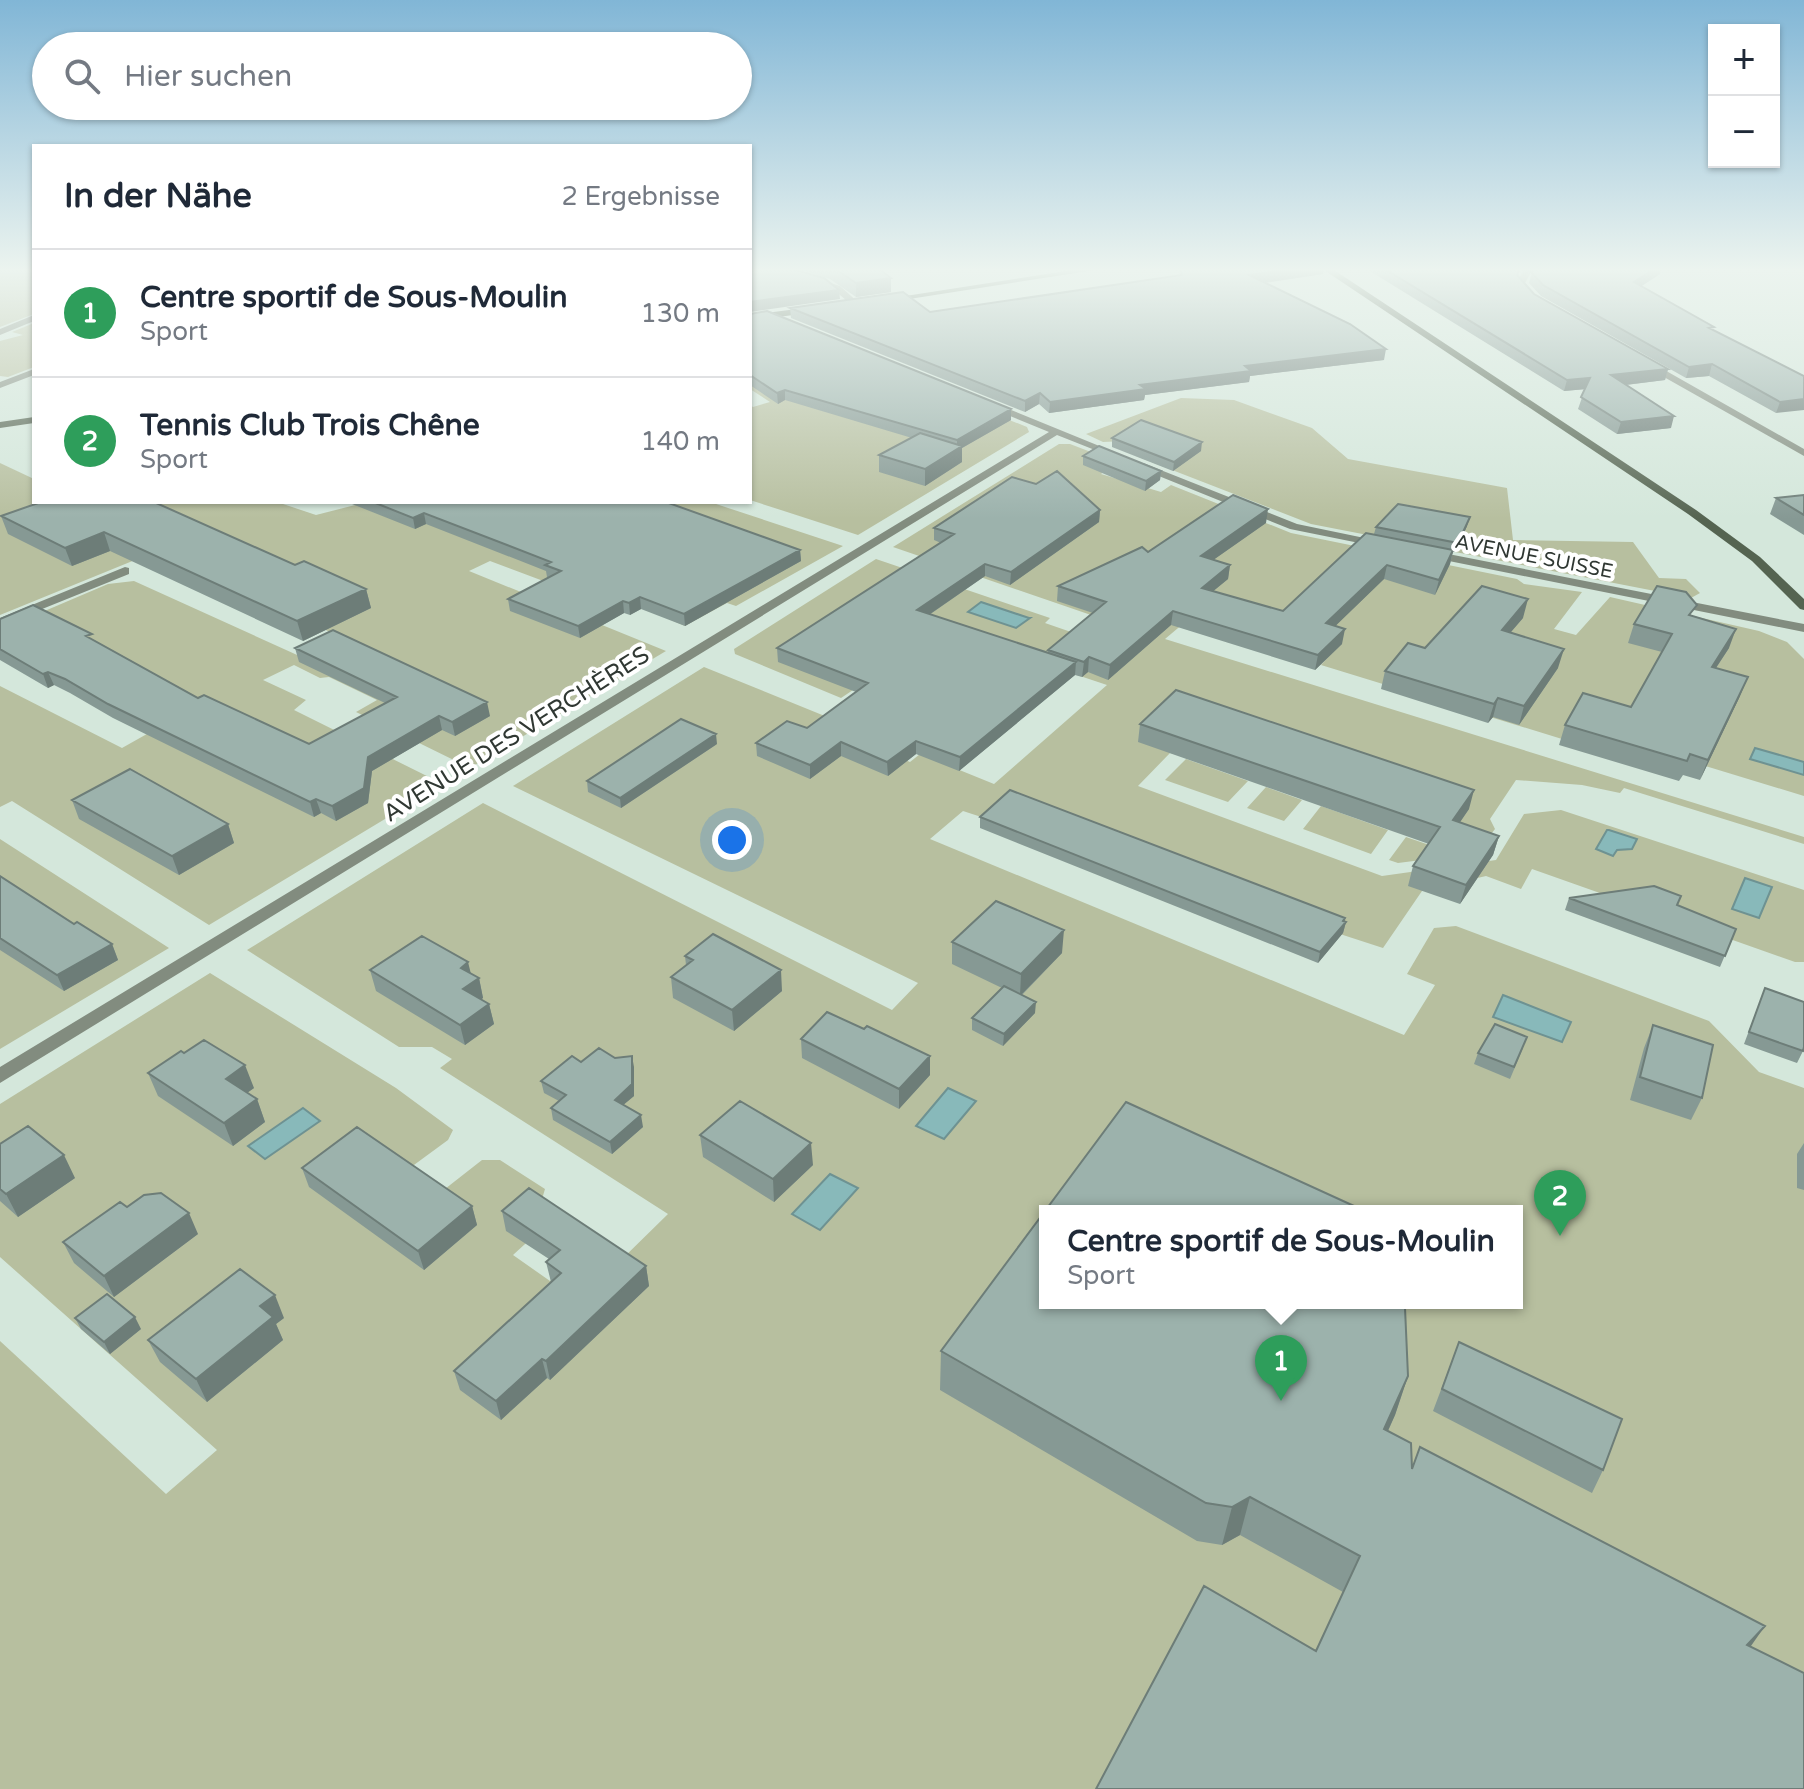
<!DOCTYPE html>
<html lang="de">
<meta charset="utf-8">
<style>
body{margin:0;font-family:"Varela Round",sans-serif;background:#f6f6f7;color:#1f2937}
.controls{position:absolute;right:24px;top:24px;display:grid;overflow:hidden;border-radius:0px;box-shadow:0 2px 6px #0004}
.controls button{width:72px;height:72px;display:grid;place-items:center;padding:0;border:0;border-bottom:2px solid #e0e1e3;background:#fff;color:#1f2937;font:40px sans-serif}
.you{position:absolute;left:732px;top:840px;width:28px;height:28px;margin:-20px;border:6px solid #fff;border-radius:50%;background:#1a73e8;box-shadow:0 0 0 12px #1a73e833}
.badge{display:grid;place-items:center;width:52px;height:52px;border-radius:50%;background:#0261ca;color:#fff;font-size:26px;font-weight:700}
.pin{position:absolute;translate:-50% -66px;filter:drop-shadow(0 2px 4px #0008)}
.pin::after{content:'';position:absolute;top:42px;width:28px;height:24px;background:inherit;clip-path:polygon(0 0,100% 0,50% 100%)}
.popup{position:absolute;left:1039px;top:1205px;width:484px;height:104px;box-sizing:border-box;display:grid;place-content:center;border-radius:0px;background:#fff;filter:drop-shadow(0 2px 6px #0005);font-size:26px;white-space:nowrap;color:#747a83}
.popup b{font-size:30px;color:#1f2937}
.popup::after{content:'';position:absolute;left:50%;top:100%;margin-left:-16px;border:16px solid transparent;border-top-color:#fff}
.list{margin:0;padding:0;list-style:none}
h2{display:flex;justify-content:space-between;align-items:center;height:104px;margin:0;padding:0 32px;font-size:34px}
h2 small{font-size:26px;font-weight:400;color:#747a83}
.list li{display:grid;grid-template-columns:52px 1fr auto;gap:24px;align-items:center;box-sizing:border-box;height:128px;padding:0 32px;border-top:2px solid #e0e1e3}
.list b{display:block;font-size:30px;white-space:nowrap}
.list p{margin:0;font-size:26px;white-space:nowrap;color:#747a83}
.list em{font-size:26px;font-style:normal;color:#747a83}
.icon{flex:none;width:44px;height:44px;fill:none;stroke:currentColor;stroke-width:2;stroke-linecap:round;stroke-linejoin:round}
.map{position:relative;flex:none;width:1804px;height:1789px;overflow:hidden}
.search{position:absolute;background:#fff;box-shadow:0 2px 6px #0004;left:32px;top:32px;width:720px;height:88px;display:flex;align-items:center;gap:20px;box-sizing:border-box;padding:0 28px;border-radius:44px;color:#747a83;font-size:30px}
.panel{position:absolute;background:#fff;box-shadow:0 2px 6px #0004;left:32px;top:144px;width:720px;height:360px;border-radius:0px}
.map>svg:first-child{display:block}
.green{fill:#b7bf9f;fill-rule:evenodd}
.water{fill:#88b9ba;stroke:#6e9292;stroke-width:2}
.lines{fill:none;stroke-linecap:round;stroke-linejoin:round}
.minor{fill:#828c7f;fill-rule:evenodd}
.secondary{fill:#556451;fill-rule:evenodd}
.wall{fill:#869994}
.shaded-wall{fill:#6d7d78}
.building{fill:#9cb2ac;stroke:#6d7d78;stroke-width:2}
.labels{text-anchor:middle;stroke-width:8;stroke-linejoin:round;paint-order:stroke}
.far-street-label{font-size:20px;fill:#303833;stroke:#fff}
.street-label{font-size:24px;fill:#303833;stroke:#fff}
</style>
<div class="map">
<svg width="1804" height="1789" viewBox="0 0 1804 1789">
<rect width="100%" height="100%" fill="#d4e7db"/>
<path class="green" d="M0,268H34V314L0,327Z
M34,323V367L8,377L0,376V341L23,335L12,332Z
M892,373L1027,427L1029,432L858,535L750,500V405L753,407L770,402L750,389V382Z
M1181,398L1234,400L1312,428L1348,459L1507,488L1513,540L1633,542L1659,578L1686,579L1700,593L1691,598L1311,524L1136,456L1125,441L1103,442L1086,434Z
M1059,444H1070L1117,462L1101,474L1161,492L1171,485L1291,533L1517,579L1524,584L1582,592L1554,629L1576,635L1610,597L1759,631L1787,642L1804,659V796L1689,761L1562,739L1321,665L1340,644L1184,623L1165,639L1804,837V844L1624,788L1620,793L1582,785L1516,780L1490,819L1495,829L1476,853L1398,863L1389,860L1406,837L1441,849L1468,810L1170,753L1138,786L1382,876L1496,860L1524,814L1561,810L1804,890V962H1795L1532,869L1521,889L1486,876L1422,891L1383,948L963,811L930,839L1404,1035L1435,985L1407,974L1434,928L1456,926L1709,1021L1759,1072L1804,1088V1789H0V1341L166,1494L217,1450L0,1257V1104L210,973L396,1088L453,1130L448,1140L403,1173L436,1196L482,1160H500L545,1189L542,1199L560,1212L513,1255L550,1281L590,1246L617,1264L668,1214L440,1068L452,1059L432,1047H399L247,950L483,803L892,1010L918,983L513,786L704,667L869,734L881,750L910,762L920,754L994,784L1107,685L1047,665L899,704L853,690L841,698L735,654L734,649L876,559L1050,618L1045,623L1071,632L1091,615L893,547ZM1045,1211H1517V1303H1045Z
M0,463L34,479V502H277L316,515L367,502H710L843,546L736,606L727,603L685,626L643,608L554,585L490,561L469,571L666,651L470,768L356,712L377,700L329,677L320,678L294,665L263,680L306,700L294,710L443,784L209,925L12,801L0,807V686L122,748L170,721L0,630L108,584L134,581L306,659L345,639L157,551L0,615Z
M1186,759L1248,781L1228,802L1165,780Z
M1266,787L1302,800L1284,821L1247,808Z
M1321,806L1388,830L1371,854L1303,829Z
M0,839L169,948L0,1049Z"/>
<path class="water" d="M981,602L1029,618H1030L1016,628L968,612Z
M1755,748L1804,762V775L1750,759Z
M1607,830H1609L1637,839L1632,849L1617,850L1613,856L1596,849Z
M1745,878L1772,887L1759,918L1732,909Z
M1503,995L1571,1022L1562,1042L1493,1017Z
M948,1088L976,1101L944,1139L916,1126Z
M303,1108L320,1121L265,1159L248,1146Z
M830,1174L858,1188L820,1230L792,1214Z"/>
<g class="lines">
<path class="minor" d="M1524,268H1533L1525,283L1534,296L1530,299L1517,283Z
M818,279L840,286L860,304L853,306L834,290L818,283Z
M34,315V321L0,335V329Z
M1648,364H1654L1804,449V456L1648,368Z
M34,369V375L0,388V382Z
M988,403H994L1119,454L1110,456L1057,435L0,1083V1067L1049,432L988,407Z
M1143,463L1297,524L1379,541L1385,544L1379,547L1290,529L1139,468L1138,466Z
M1433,551L1804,624V632L1429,557L1427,555Z
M125,567L129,568V574L0,626V618Z"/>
<path class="secondary" d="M1085,268H1108L890,302L886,299Z
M1321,268H1331L1696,510L1760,557L1804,599V610L1800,609L1752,561L1688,514Z
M812,307L816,310L815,312L750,321V315Z
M34,417V423L0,428V422Z"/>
</g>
<path class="wall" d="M796,268H878L891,292L856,297L830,279Z
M1179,268H1324L1323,274L1265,283L1384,360L1250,376L1249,382L1145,395L1144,400L1049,413L1039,404L1025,412L791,318L790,308L930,312L1180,276Z
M1365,268H1521L1518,276L1534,294L1668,369L1665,380L1626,385L1671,428L1617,434L1578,409L1585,389L1564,391Z
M1533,268L1660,274L1641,286L1713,330L1804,376L1776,413L1709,376L1686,378L1541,296L1529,283Z
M750,314L1011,409V420L962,448V462L925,486L879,472V455L912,438L785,400L778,404L750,385Z
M1112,438L1201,451L1173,471L1112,447Z
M1083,456L1161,471L1160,480L1145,491L1083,465Z
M1804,495V535L1770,514L1776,498Z
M41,502L295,565L366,589L371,608L303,641L110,551L72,566L8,534L1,516Z
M347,502H666L800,550L801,561L685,626L641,609L630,615L624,613L580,638L510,611L508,599L549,578L547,577L546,571L426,524L415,529Z
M1100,510L1099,522L1010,585L985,576L929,615L1048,653V650L1093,613L1057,601L1058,586L1148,552L1266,523L1213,560L1230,565L1228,579L1213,591L1283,611L1374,534L1376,527L1467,526L1455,552H1453L1450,564L1435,595L1384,579L1335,626L1342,644L1315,670L1171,625L1108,680L1088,672L1082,677L1075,675L959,771L916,754L888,776L841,756L810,779L757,756L756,743L807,728L856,692L778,662L777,648L941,543L934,540V528Z
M1692,616L1729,648L1716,668L1740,696L1700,780L1683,775L1679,781L1559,745L1565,725L1631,707L1662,652L1628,643L1634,624Z
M1523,618L1511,632L1558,668L1519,725L1493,717L1488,723L1381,689L1385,671L1425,648Z
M0,619L94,640L198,698L309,744L385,703L299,662L295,648L490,716L455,736L442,730L372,771L368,803L336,821L321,813L314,817L113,718L70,693L54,685L48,688L0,660Z
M1140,724L1469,809L1459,823L1499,836L1493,855L1460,904L1408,886L1413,866L1429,844L1138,742Z
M717,744L621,808L588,792L587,781Z
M72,800L228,824L234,843L179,875L79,819Z
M980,817L1345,918L1344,921L1346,922L1343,933L1318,963L980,828Z
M0,876L74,924L112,944L118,960L64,991L0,950Z
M1569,898L1677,906L1736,929L1720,967L1565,910Z
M952,942L1062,953L1022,995L1035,1013L1003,1046L972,1030V1018L1002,988L952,964Z
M685,956L782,991L734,1031L673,998L671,977L686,965Z
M370,970L470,973L479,978L483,998L481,999L489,1004L494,1024L465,1045L376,991Z
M1765,988L1804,1002V1052L1803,1051L1797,1063L1744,1044Z
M1653,1025L1702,1098L1691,1120L1630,1100L1644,1048Z
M801,1039L930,1056V1075L899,1109L802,1058Z
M1523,1048L1510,1079L1474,1064L1478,1053Z
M615,1058L634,1067V1096L623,1105L643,1127L612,1154L553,1120L551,1108L559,1101L544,1093L541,1081L581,1062Z
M148,1073L254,1088L247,1093L257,1099L265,1122L233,1146L158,1096Z
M700,1135L813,1165L774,1202L703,1157Z
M1804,1143V1190L1797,1188V1154Z
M0,1144L75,1178L18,1217L0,1201Z
M302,1168L472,1206L477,1225L424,1270L309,1187Z
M127,1207L198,1234L114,1297L74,1263L63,1242Z
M502,1211L646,1266L649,1286L550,1380L547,1378L501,1420L460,1390L454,1371L551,1282L546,1262L549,1259L506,1231Z
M75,1318L141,1329L110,1354L81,1329Z
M284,1318L276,1324L283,1340L207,1402L160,1362L148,1340Z
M1459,1342L1603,1470L1592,1493L1433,1411Z
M941,1351L1408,1376L1395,1415L1388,1431L1412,1469L1765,1626L1316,1651L1343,1592L1240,1535L1222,1545L1197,1541L940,1390Z"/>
<path class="shaded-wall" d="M1298,268H1324L1323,274L1248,285L1249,275Z
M1656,268H1661L1660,274L1631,293L1634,282Z
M891,278V292L856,297V283Z
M839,290L840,299L750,312V302Z
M1386,349L1384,360L1250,376L1249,382L1145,395L1144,400L1049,413L1050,402L1140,385L1245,366Z
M1712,364L1709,376L1686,378L1689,367Z
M1668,369L1665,380L1608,387L1611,375Z
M1590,378L1587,389L1564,391L1567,380Z
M785,390V400L778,404L777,393Z
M1040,393L1039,404L1025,412V401Z
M1804,399V410L1776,413L1780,402Z
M1011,409V420L962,448V462L925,486V469L957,449V440Z
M1674,416L1671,428L1617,434L1621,422Z
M1202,442L1201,451L1173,471L1174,462Z
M1161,471L1160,480L1145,491L1146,481Z
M1268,509L1266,523L1199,570L1201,556Z
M1100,510L1099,522L1010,585L1011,572Z
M424,513L426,524L415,529L413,518Z
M1470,517L1467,526L1455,552L1458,543Z
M104,532L110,551L72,566L65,548Z
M800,550L801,561L685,626L684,614Z
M1453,550L1450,564L1435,595L1439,580Z
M985,564V576L917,623V610Z
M1230,565L1228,579L1200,602L1202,588Z
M1387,565L1384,579L1323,638L1326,623Z
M366,589L371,608L303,641L297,621Z
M640,597L641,609L630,615L629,603Z
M1528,599L1523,618L1497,648L1502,630Z
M623,601L624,613L580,638L578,626Z
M1173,611L1171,625L1108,680L1110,665Z
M1345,629L1342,644L1315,670L1318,655Z
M1736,629L1729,648L1704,686L1712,667Z
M1564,649L1558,668L1519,725L1524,706Z
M1089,657L1088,672L1082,677L1084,662Z
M1076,662L1075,675L959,771L960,757Z
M48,672L54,685L48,688L43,674Z
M1748,677L1740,696L1700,780L1708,760Z
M1498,698L1493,717L1488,723L1494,704Z
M487,702L490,716L455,736L452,722Z
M439,716L442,730L372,771L368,803L336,821L332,806L368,757Z
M716,734L717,744L621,808L620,798Z
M916,741V754L888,776L887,762Z
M841,742V756L810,779V765Z
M1474,790L1469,809L1448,840L1453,820Z
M316,799L321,813L314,817L310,802Z
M228,824L234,843L179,875L172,856Z
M1499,836L1493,855L1460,904L1466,885Z
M1345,918L1344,924L1346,922L1343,933L1318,963L1320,952Z
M1064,930L1062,953L1020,996L1021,974Z
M112,944L118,960L64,991L57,975Z
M468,962L473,982L479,978L483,998L467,1009L463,989L461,968Z
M781,970L782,991L734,1031L732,1010Z
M1036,1002L1035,1013L1003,1046L1004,1034Z
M489,1004L494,1024L465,1045L460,1025Z
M632,1056L634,1067V1096L616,1111L615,1100Z
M930,1056V1075L899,1109V1089Z
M245,1065L254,1088L234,1102L226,1079Z
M257,1099L265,1122L233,1146L224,1123Z
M641,1115L643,1127L612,1154L610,1142Z
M811,1143L813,1165L774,1202L773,1179Z
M64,1155L75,1178L18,1217L6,1194Z
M472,1206L477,1225L424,1270L418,1251Z
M189,1213L198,1234L114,1297L104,1276Z
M646,1266L649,1286L550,1380L546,1361Z
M275,1295L284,1318L276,1324L283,1340L207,1402L196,1379L260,1306Z
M135,1317L141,1329L110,1354L104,1342Z
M542,1359L547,1378L501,1420L496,1401Z
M1408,1376L1395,1415L1371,1468L1384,1429Z
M1250,1497L1240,1535L1222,1545L1232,1507Z
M1765,1626L1739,1663L1747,1645Z"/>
<path class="building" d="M760,268H789L824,278L839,290L750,302V272Z
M834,268H878L891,278L856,283Z
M1181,268H1298L1249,275L1350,324L1386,349L1245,366L1251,371L1140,385L1146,389L1050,402L1040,393L1025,401L790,308L903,292L930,312L1182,275Z
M1383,268H1519L1517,275L1534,294L1668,369L1611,375L1674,416L1621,422L1581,397L1590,378L1567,380Z
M1533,268H1656L1634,282L1714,327L1709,328L1804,376V399L1780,402L1712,364L1689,367L1543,285L1531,272Z
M767,311L1011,409L957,440L785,390L777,393L750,375V314Z
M1141,420L1202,442L1174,462L1112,438Z
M920,433L962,446L925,469L879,455Z
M1099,446L1161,471L1146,481L1083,456Z
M1057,471L1100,510L1011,572L985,564L917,610L1076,662L960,757L916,741L887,762L841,742L810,765L756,743L787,721L807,728L868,683L777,648L954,534L934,528L1012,477L1036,484Z
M1233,495L1268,509L1201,556L1230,565L1202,588L1283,611L1366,533L1453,550L1439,580L1387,565L1326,623L1345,629L1318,655L1173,611L1110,665L1089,657L1084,662L1048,650L1106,602L1058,586L1142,547L1148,552Z
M1804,495V515L1776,498Z
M41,502H154L295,565L304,561L366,589L297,621L104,532L65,548L1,516Z
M373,502H666L800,550L684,614L640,597L629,603L623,601L578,626L508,599L561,571L545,565L551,562L424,513L413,518Z
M1398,504L1470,517L1458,543L1376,527Z
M1482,586L1528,599L1502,630L1564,649L1524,706L1498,698L1494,704L1385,671L1408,643L1425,648Z
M1657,586L1686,592L1697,605L1689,615L1736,629L1712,667L1748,677L1708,760L1690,754L1687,761L1565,725L1583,693L1631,707L1672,634L1634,624Z
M33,605L92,634L86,636L198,698L204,695L309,744L397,697L295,648L333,630L487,702L452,722L439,716L368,757L364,788L332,806L316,799L310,802L108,704L65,679L48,672L43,674L0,649V619Z
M1176,690L1474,790L1453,820L1499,836L1466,885L1413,866L1440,827L1140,724Z
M681,719L716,734L620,798L587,781Z
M130,769L228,824L172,856L72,800Z
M1010,790L1345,918L1343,921L1346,922L1320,952L980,817Z
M0,876L74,924L77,922L112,944L57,975L0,938Z
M1654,886L1681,896L1677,905L1736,929L1725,956L1569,898Z
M996,901L1064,930L1021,974L952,942Z
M713,934L781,970L732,1010L671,977L693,960L685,956Z
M422,936L468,962L461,968L479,978L463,989L489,1004L460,1025L370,970Z
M1004,986L1036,1002L1004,1034L972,1018Z
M1765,988L1804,1002V1047L1803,1051L1749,1032Z
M827,1012L864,1029L867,1026L930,1056L899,1089L801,1039Z
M1495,1024L1527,1037L1514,1067L1478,1053Z
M1653,1025L1713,1045L1702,1098L1640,1077Z
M204,1040L245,1065L226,1079L257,1099L224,1123L148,1073L181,1051L184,1053Z
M599,1048L615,1058L632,1056V1084L615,1100L641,1115L610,1142L551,1108L566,1095L541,1081L572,1056L581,1062Z
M740,1101L811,1143L773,1179L700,1135Z
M1126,1102L1365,1211H1045Z
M28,1126L64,1155L6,1194L0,1189V1144Z
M357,1127L472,1206L418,1251L302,1168Z
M529,1188L646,1266L546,1361L542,1359L496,1401L454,1371L561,1273L546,1262L560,1250L502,1211Z
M161,1193L189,1213L104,1276L63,1242L120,1202L127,1207L144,1195Z
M1045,1211V1303H1400L1405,1308L1408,1376L1384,1429L1411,1443L1412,1469L1420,1447L1765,1626L1747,1645L1804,1673V1789H1096L1204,1586L1316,1651L1360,1556L1250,1497L1232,1507L1206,1503L941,1351Z
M240,1269L275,1295L260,1306L273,1317L196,1379L148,1340Z
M107,1294L135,1317L104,1342L75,1318Z
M1459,1342L1622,1419L1603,1470L1442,1389Z"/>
<linearGradient id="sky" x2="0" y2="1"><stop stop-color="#81b6d6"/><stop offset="0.52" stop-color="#ecf4ef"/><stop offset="1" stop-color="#ecf4ef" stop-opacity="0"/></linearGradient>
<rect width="1804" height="519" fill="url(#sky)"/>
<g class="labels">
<g class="far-street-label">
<text transform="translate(1534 556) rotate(11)" y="7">AVENUE SUISSE</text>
</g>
<g class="street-label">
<text transform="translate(516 734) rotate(-32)" y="8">AVENUE DES VERCHÈRES</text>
</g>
</g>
</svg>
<div class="controls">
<button>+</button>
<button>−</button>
</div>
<div class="you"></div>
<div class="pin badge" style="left:1281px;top:1401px;background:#2e9e5b">1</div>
<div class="popup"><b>Centre sportif de Sous-Moulin</b>Sport</div>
<div class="pin badge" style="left:1560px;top:1236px;background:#2e9e5b">2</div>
<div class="search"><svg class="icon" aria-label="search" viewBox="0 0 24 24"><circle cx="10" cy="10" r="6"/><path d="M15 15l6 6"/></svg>Hier suchen</div>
<section class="panel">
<h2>In der Nähe<small>2 Ergebnisse</small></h2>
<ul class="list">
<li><span class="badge" style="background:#2e9e5b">1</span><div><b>Centre sportif de Sous-Moulin</b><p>Sport</p></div><em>130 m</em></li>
<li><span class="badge" style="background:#2e9e5b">2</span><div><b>Tennis Club Trois Chêne</b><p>Sport</p></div><em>140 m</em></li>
</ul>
</section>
</div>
